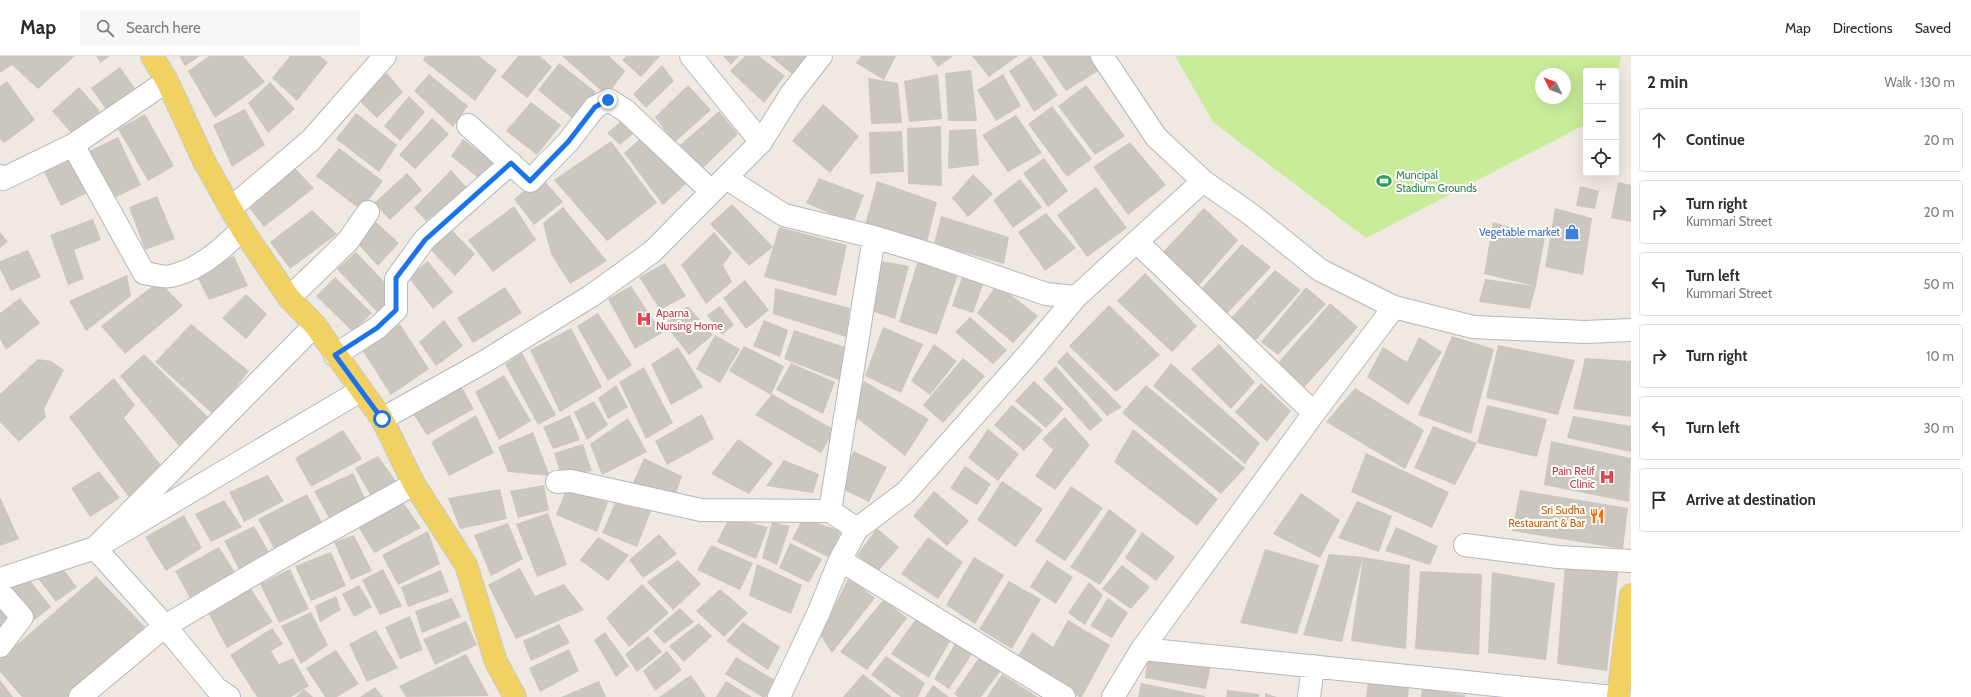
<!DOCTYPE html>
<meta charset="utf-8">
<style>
body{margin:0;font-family:Cabin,sans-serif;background:#f7f7f7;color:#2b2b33}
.controls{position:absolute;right:12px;top:12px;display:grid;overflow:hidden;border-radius:4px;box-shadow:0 4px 16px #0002}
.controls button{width:36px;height:36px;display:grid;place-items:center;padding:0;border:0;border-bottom:1px solid #e1e1e2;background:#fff;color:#2b2b33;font:20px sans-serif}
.compass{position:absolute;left:1535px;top:12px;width:36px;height:36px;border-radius:50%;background:#fff;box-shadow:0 4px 16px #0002;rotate:312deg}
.stop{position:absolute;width:12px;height:12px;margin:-9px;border:3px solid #1a73e8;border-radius:50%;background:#fff}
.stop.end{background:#1a73e8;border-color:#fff;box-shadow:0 1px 4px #0008}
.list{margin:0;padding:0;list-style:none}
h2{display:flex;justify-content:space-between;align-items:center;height:52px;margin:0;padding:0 16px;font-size:17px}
h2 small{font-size:13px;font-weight:400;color:#7c7c81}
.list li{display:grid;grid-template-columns:26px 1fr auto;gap:12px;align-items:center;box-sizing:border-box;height:64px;margin:0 8px 8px;padding:0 8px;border:1px solid #e1e1e2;border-radius:4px}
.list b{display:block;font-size:15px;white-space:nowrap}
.list p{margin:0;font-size:13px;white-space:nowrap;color:#7c7c81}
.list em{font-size:13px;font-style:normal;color:#7c7c81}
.icon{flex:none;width:22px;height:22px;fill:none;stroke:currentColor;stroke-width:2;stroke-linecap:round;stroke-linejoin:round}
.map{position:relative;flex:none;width:1631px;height:641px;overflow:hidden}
header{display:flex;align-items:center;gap:24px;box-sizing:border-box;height:56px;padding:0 20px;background:#fff;border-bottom:1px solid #e1e1e2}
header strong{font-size:19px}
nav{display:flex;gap:22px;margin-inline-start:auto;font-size:14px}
.search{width:280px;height:36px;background:#f7f7f7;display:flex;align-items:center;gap:10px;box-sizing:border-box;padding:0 14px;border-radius:4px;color:#7c7c81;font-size:15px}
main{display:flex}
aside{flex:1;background:#fff}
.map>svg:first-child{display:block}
.pitch{fill:#c9ec9a;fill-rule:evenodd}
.building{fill:#cbc7bf}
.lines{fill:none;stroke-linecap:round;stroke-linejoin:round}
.minor-casing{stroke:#b4b7c1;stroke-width:24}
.tertiary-casing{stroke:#b4b7c1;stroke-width:24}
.primary-casing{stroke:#c9c9c9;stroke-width:24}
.minor{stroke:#fff;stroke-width:22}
.tertiary{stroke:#fff;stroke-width:22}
.primary{stroke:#f2d163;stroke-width:22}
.route{stroke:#1a73e8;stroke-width:5}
.labels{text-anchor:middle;stroke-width:4;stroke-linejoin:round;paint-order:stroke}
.leisure-label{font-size:11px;fill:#27864d;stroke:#fff;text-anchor:start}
.shop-label{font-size:11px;fill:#366cbe;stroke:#fff;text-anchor:end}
.health-label{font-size:11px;fill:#be3a42;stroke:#fff;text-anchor:start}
.food-label{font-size:11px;fill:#c56008;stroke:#fff;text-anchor:end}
</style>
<header>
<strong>Map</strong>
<div class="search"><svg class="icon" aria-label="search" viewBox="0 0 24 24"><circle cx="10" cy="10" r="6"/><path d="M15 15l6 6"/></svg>Search here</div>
<nav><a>Map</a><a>Directions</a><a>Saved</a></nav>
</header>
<main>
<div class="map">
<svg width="1631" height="641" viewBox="0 0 1631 641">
<rect width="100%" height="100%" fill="#efe9e1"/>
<path class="pitch" d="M1175,0H1621L1616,27V15H1586V68L1366,182L1213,66ZM1541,18H1565V42H1541Z"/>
<path class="building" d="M0,0H75L38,33L12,9L0,17Z
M96,0H110L100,7Z
M179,0H200L185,10Z
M209,0H243L265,26L215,62L188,15Z
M290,0H320L328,6L297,45L272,22Z
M425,0H479L497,14L475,45L423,4Z
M518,0H540L552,11L527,42L501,21Z
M562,0H609L625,15L607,40Z
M626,0H660L641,21L622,4Z
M723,0H739L731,9Z
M745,0H759L785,20L764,47L730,15Z
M770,0H809L793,19Z
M861,0H896L884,24L856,7Z
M930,0H953L938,11Z
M972,0H1018L989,21Z
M1031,0L1058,39L1034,56L1009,15Z
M1042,0H1095L1103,12L1066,35Z
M559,7L596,36L574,64L538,34Z
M662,9L674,25L646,52L633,38Z
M120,11L137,35L107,55L91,32Z
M971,14L977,65H948L945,17Z
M387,17L403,36L377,62L358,44Z
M429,18L468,50L453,71L414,35Z
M938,18L942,63L909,66L904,25Z
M1003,18L1021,50L996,65L977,34Z
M868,22L898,27L902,67L871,68Z
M7,25L35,64L4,87L0,83V30Z
M270,26L295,53L268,77L248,47Z
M688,29L711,54L674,87L655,61Z
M1086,29L1125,80L1095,99L1058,50Z
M79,31L100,55L73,79L52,55Z
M409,40L425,56L400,85L384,70Z
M531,46L561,69L537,99L506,75Z
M823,48L859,80L830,117L792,85Z
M1052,50L1092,103L1067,121L1028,68Z
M245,53L265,89L232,111L213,69Z
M719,55L738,78L703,112L680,89Z
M356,57L397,89L379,116L336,83Z
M145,58L174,110L148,125L118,73Z
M1016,59L1042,97L1008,116L982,79Z
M626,61L639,73L620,89L607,77Z
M432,62L449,78L415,113L399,99Z
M941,70L942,130L908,128L907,72Z
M976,73L979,109L948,113L949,74Z
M902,75L904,116L870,118L869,76Z
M643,80L688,126L663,149L624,97Z
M118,81L141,129L108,145L85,97Z
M463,83L495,107L483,126L451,100Z
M611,85L657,147L607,185L554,124Z
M1130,86L1166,129L1128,159L1093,111Z
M339,92L383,125L361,154L316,120Z
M67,99L87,137L61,150L42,112Z
M1044,102L1068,135L1048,151L1023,117Z
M295,112L314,132L264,171L248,150Z
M451,114L468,133L426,165L414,152Z
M407,117L422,134L390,164L374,147Z
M973,118L993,138L968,161L952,142Z
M541,121L563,146L534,169L514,143Z
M819,122L864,139L853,168L806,147Z
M1020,123L1042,151L1013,172L993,144Z
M877,125L937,146L927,186L865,169Z
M1618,126L1631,129V166L1611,162Z
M1580,130L1599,135L1595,153L1576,150Z
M1096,131L1127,172L1087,201L1057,159Z
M157,140L175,183L145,194L129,151Z
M732,148L773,191L779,171L847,189L836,240L764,221L773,191L749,210L710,168Z
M514,150L536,184L493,216L468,184Z
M563,151L607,205L570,228L551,198L543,167Z
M1204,152L1238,184L1196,233L1162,197Z
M1555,152L1592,162L1583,219L1545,211Z
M312,154L337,178L290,213L270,186Z
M1046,157L1076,192L1045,215L1018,176Z
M941,160L1009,181L1004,208L934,188Z
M93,163L101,184L74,194L84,223L68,229L50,179Z
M376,166L399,187L378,210L356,186Z
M1493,166L1545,181L1536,230L1530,253L1479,246L1485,223L1534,230L1484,218Z
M449,171L475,198L455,220L429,192Z
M0,176L8,186L0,192Z
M714,176L732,197L723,209L732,226L706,248L681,209Z
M1242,188L1271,211L1225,260L1199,235Z
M28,194L41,221L11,235L0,213V205Z
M356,196L394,236L378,257L337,213Z
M234,200L248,230L209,244L194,215Z
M876,204L909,210L895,263L866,253Z
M918,204L959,216L937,279L899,266Z
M428,205L453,236L433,253L408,221Z
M665,207L686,240L660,254L639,221Z
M1275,214L1301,234L1256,284L1231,262Z
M964,215L985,223L973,257L952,250Z
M1145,217L1197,270L1172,296L1117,245Z
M127,219L131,240L86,275L69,245Z
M335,221L372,257L353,276L316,240Z
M745,224L769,254L746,273L723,242Z
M159,225L183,250L125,298L101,270Z
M997,228L1038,260L1013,287L977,257Z
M631,230L662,277L635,293L608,243Z
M505,231L522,257L473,287L457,262Z
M1306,231L1326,248L1278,299L1261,286Z
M775,232L850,252L846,281L773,258Z
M246,238L267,258L246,283L222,262Z
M20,242L40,267L6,294L0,283V257Z
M1330,247L1358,271L1303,333L1277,308Z
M1109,249L1160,299L1116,336L1069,290Z
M688,250L713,279L689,299L664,268Z
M720,250L734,269L722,279L707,259Z
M598,257L632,309L608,325L577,270Z
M970,261L1007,294L993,308L955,276Z
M444,264L463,290L436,310L419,286Z
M764,264L788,274L780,301L753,290Z
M191,268L249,315L214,359L155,306Z
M400,268L429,313L391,339L362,294Z
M883,271L923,288L901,337L865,320Z
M571,272L602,331L560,356L530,294Z
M794,274L845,291L841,325L784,303Z
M715,279L740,293L720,327L696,313Z
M1452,280L1494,293L1471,378L1418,359Z
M1419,281L1442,296L1408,349L1367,321L1383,291L1407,306Z
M934,288L957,305L930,339L911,325Z
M1219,288L1255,326L1231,353L1191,313Z
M1498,289L1575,304L1558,359L1486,342Z
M744,290L784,310L771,339L729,315Z
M678,291L703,331L671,349L651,308Z
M1067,296L1122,351L1107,360L1057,306Z
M522,297L556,359L538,369L505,308Z
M144,298L211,364L183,395L120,320Z
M963,302L985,320L943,367L923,349Z
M1585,302L1631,305V361L1573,353Z
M38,303L51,305L64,314L44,353L46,361L19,386L0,366V338Z
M791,307L835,326L823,358L776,334Z
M1171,307L1260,387L1245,408L1153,330Z
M1056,310L1103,364L1090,375L1043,323Z
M644,311L673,367L646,383L619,326Z
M504,319L531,365L499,384L475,336Z
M114,322L135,349L124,362L164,413L131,444L69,361Z
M458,324L474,353L427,379L411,355Z
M864,325L929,363L905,400L849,356Z
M1034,325L1064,353L1046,372L1015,345Z
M1261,327L1291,355L1267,386L1235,356Z
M616,329L628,351L608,363L598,342Z
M1146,329L1245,412L1221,438L1122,357Z
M1355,332L1424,374L1405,413L1326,366Z
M772,338L835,374L821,397L755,359Z
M594,345L608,369L587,384L574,356Z
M1012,349L1043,374L1024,395L994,369Z
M1487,349L1547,363L1537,401L1477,387Z
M702,358L714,383L667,409L655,385Z
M476,359L494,397L449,420L431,386Z
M570,359L580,384L553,393L543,371Z
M1573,360L1631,370V396L1567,382Z
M1065,361L1090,389L1055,434L1035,420L1053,394L1042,383Z
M628,362L647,396L602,419L590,388Z
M1433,370L1477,387L1455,429L1414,412Z
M988,373L1019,398L998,425L968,402Z
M1133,373L1218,443L1197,470L1114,406Z
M343,374L362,403L311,431L295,402Z
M533,376L550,420L508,416L498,391Z
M738,383L773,407L749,438L711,418Z
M1551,385L1631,402L1629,446L1544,429Z
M583,388L592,415L561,419L554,397Z
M854,395L887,411L869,446L836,430Z
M1366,397L1449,436L1432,472L1351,436Z
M378,400L398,428L372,442L355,412Z
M644,402L682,420L675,440L632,429Z
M784,404L819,418L813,437L766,430Z
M965,410L991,428L977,449L950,432Z
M99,415L120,442L90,461L71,432Z
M353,417L368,448L331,466L314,435Z
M268,419L284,445L244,466L229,436Z
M1002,425L1043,453L1016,491L977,464Z
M544,429L549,454L518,462L510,435Z
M1071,430L1103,452L1065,505L1035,485Z
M500,433L507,463L460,473L448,442Z
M566,434L608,446L597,476L556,459Z
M1520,434L1628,452L1623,493L1512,475Z
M934,435L969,465L947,490L913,460Z
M1301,437L1340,464L1320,502L1273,478Z
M307,438L324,470L277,498L258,463Z
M0,441L19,483L0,490Z
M401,443L421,472L374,497L357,469Z
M224,444L242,471L211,486L195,458Z
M1357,445L1392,460L1379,496L1338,482Z
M615,447L651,455L637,491L602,477Z
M1109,453L1137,474L1100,529L1070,511Z
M548,457L567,509L537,521L516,468Z
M184,459L202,492L166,515L145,481Z
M729,461L768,471L756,503L717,486Z
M803,462L841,475L830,502L792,483Z
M772,466L790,470L777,509L762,502Z
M508,467L523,503L491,520L474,479Z
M254,470L273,503L241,517L224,485Z
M1396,471L1438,490L1430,509L1385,495Z
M877,472L899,491L877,517L857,499Z
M428,475L440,508L398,529L382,499Z
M1142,476L1175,501L1156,525L1125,502Z
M659,478L677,498L643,522L629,504Z
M354,479L372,515L351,524L334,486Z
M598,481L629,499L608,525L580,504Z
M928,481L963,506L938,543L901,518Z
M790,487L822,503L809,527L779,512Z
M711,489L753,507L740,534L697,514Z
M219,491L238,521L192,546L175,515Z
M1265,493L1319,509L1297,578L1240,567Z
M331,496L346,530L311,545L295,510Z
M1329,498L1363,501L1342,586L1303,579Z
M974,501L1004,519L975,568L946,549Z
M1363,501L1410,509L1406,593L1351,585Z
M678,504L701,528L673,554L647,526Z
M1047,504L1073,521L1056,548L1030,531Z
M1565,507L1619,510L1607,615L1557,608Z
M757,508L802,529L791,558L749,540Z
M1122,509L1150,531L1131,553L1102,533Z
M61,510L77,531L56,546L36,520Z
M520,512L535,540L564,528L584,554L516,583L488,529Z
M290,513L309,553L279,567L260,528Z
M383,513L402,550L380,559L362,524Z
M441,514L449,536L408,551L401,531Z
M1420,515L1482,518L1479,599L1415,593Z
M1492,516L1555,527L1546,604L1488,597Z
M96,520L145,571L67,641H22L0,616V603Z
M849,521L875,542L832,597L820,579Z
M29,523L51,551L35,564L10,532Z
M1009,525L1041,543L1012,593L979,573Z
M1089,526L1103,539L1085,569L1068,557Z
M642,528L669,557L629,591L606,562Z
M359,529L372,551L354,561L342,538Z
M250,531L273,566L227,592L207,555Z
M720,533L748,557L724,581L696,555Z
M336,540L341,554L320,566L315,550Z
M452,542L461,561L422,577L415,555Z
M1108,542L1128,557L1112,582L1090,570Z
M884,543L907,562L867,614L840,596Z
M0,549L12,564L0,577Z
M680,552L694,566L664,588L653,575Z
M922,554L956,575L929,622L891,598Z
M311,556L328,589L301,608L281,570Z
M410,560L423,594L400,603L385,571Z
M1068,564L1110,589L1082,641H1079L1018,600L1032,576L1053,591Z
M466,565L477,589L435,609L423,583Z
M743,566L780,591L768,614L726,585Z
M699,567L712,580L684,606L669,590Z
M559,568L570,587L531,605L523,585Z
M272,572L283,588L271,595L279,608L293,602L309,630L291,641H257L230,599Z
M376,574L398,612L367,626L349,588Z
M605,576L629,610L616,621L594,584Z
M648,580L662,596L637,616L625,598Z
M959,581L976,592L949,633L934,623Z
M569,593L579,615L540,636L529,612Z
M336,594L359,628L337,641H325L306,612Z
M667,595L682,614L655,635L643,615Z
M982,597L1003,612L981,641H958L954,638Z
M466,598L489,640L406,641L399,630Z
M1148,599L1211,609L1206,633L1145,622Z
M886,600L925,627L918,641H901L871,619Z
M736,601L775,624L766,641H762L725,618Z
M863,618L892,641H843Z
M1002,618L1038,641H987Z
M691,619L706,641H659Z
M0,624L13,641H0Z
M599,625L606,641H561Z
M726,625L752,641H716Z
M1368,625L1409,630L1408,641H1366Z
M1141,627L1205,640V641H1138Z
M933,629L949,641H925Z
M375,631L383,641H360Z
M1422,632L1465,639V641H1421Z
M304,633L313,641H296Z
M1227,634L1259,638V641H1226Z
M1265,637L1277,641H1265Z"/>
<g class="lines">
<g class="minor-casing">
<path id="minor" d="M691,0L761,86
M468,69L530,125L568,86L595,51L609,44L626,55L711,135
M73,89L167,25
M0,120L3,123L73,89L144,217C152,218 164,222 171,220C199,214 223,193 242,173
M726,122L784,159L874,181L930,198L1046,238L1076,241
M231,152L311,84L385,0
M1137,186L1314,357
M289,242L348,185L368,156
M335,299L377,272L396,254V223L425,183L511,107
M557,426L571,425L701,454L830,455L857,473
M830,455L874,181
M1465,489L1558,501L1631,505
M840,504L1064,641
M0,523L95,492L360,335
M0,536L22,561L0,590
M1142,593L1613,641
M80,641L165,570L286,499L414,428
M229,641L216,632L165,570L95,492L315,269
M779,641L818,558L840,504L857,473L906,436L1030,296L1076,241L1203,125
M1113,641L1142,593L1314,357L1394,251
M1309,641L1313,610"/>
</g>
<g class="tertiary-casing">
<path id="tertiary" d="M1102,0L1156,81L1203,125L1249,157L1320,214L1394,251L1473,271L1585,276L1631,274
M382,363L484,306L591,240L652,196L761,86L791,38L821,0"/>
</g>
<g class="primary-casing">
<path id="primary" d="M152,0L167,25L204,105L242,173L289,242L315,269L382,363L414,428L466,509L496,606L515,641
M1618,641L1631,539"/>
</g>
<use href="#minor" class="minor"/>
<use href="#tertiary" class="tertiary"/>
<use href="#primary" class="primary"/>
</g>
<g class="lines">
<path class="route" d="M382,363L335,299L377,272L396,254V222L425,184L511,107L530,125L568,86L595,51L608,44"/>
</g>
<defs>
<g id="stadium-bare" transform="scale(1.2)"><path d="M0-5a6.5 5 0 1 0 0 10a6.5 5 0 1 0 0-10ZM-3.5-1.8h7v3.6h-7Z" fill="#2e9e5b" stroke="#fff" stroke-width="2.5" paint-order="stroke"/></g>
<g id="shop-bare" transform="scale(1.2)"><path d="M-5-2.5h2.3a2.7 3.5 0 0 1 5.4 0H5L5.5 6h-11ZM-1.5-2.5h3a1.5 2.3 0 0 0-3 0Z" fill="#3f7fe0" stroke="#fff" stroke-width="2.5" paint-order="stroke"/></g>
<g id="hospital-bare" transform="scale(1.2)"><path d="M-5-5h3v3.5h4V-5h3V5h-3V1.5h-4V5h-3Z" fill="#e0444e" stroke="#fff" stroke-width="2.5" paint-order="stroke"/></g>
<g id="restaurant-bare" transform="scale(1.2)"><path d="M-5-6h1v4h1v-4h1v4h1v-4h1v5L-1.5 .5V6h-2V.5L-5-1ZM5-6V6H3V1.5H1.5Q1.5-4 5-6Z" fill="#e8710a" stroke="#fff" stroke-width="2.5" paint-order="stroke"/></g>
</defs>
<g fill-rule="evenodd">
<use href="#stadium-bare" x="1384" y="125"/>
<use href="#shop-bare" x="1572" y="176"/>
<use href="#hospital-bare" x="644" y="263"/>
<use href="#hospital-bare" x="1607" y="421"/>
<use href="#restaurant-bare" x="1597" y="460"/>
</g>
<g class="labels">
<g class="leisure-label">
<text x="1396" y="123">Muncipal<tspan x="1396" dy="13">Stadium Grounds</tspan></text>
</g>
<g class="shop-label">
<text x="1560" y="180">Vegetable market</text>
</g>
<g class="health-label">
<text x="656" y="261">Aparna<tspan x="656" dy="13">Nursing Home</tspan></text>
<text x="1595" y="419" text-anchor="end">Pain Relif<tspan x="1595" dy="13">Clinic</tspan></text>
</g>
<g class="food-label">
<text x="1585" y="458">Sri Sudha<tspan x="1585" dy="13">Restaurant &amp; Bar</tspan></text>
</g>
</g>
</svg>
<div class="controls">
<button>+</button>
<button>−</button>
<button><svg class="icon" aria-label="locate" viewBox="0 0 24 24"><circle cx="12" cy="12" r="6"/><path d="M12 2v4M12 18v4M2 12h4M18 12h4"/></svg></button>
</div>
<svg class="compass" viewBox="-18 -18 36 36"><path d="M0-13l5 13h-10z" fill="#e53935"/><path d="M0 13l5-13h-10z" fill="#7c7c81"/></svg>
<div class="stop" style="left:382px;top:363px"></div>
<div class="stop end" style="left:608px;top:44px"></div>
</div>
<aside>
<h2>2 min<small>Walk · 130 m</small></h2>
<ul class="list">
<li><svg class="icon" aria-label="ahead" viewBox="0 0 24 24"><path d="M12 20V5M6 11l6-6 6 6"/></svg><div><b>Continue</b></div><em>20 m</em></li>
<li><svg class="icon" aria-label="right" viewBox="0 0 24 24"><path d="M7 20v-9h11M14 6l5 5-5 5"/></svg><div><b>Turn right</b><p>Kummari Street</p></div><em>20 m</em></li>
<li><svg class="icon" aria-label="left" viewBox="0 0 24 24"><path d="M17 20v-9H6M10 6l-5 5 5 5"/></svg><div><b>Turn left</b><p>Kummari Street</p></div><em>50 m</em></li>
<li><svg class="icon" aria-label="right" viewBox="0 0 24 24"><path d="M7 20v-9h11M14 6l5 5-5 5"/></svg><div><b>Turn right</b></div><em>10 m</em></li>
<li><svg class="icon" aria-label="left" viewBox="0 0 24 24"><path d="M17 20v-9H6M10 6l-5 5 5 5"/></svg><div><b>Turn left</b></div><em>30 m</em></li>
<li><svg class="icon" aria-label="arrive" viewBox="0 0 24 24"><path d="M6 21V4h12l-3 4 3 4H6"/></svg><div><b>Arrive at destination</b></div></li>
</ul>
</aside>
</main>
